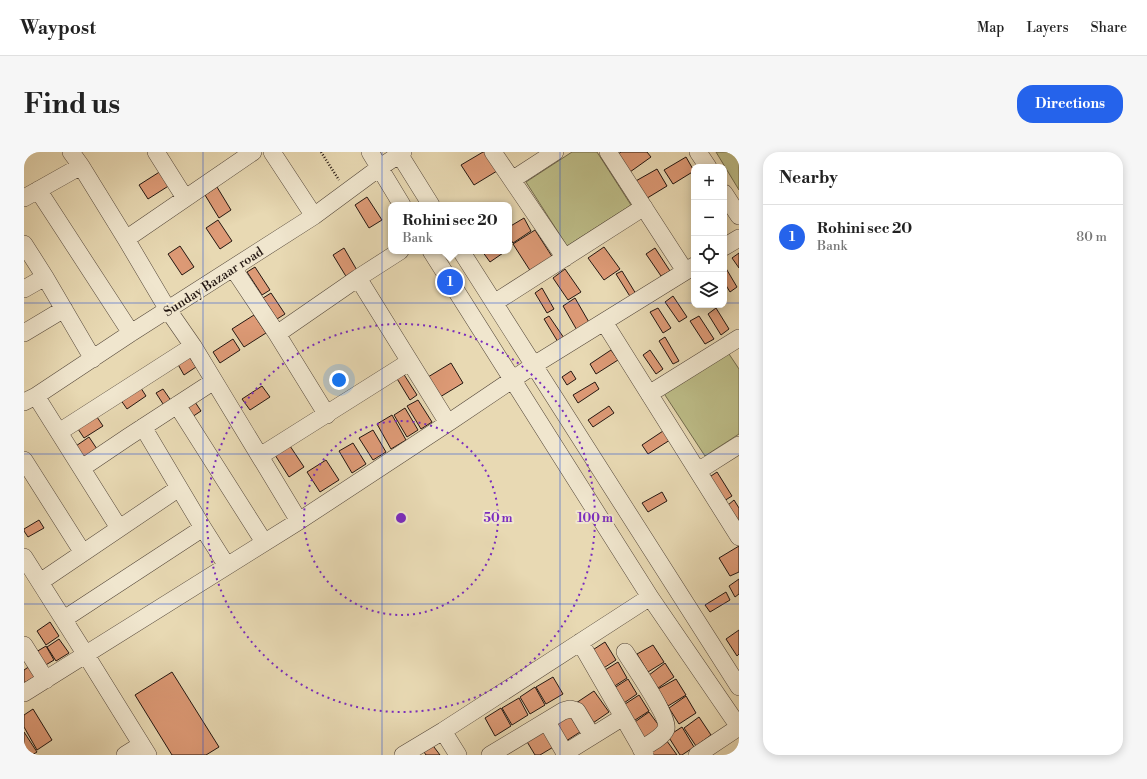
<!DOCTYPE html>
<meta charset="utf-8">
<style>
body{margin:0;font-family:"Libre Bodoni",serif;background:#f6f6f6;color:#222}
.controls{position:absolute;right:12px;top:12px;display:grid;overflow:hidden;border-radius:8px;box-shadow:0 2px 10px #0003}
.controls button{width:36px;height:36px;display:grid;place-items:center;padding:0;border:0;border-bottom:1px solid #e0e0e0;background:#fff;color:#222;font:20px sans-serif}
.you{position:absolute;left:315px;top:228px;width:14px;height:14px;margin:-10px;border:3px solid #fff;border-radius:50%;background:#1a73e8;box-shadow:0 0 0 6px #1a73e833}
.badge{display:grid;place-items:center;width:26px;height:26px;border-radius:50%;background:#2563eb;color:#fff;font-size:13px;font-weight:700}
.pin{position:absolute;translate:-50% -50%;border:2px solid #fff;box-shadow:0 1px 4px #0006}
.popup{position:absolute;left:364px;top:50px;width:124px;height:52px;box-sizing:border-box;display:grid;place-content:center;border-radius:8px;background:#fff;filter:drop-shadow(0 1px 3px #0005);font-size:13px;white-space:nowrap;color:#767676}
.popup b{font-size:15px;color:#222}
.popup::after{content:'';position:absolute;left:50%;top:100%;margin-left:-8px;border:8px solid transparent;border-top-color:#fff}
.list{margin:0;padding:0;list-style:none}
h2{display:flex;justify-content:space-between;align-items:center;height:52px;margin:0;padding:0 16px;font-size:17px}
h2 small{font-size:13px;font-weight:400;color:#767676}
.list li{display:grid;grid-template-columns:26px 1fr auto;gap:12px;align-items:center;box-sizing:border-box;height:64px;padding:0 16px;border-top:1px solid #e0e0e0}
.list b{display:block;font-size:15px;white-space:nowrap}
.list p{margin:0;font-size:13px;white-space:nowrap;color:#767676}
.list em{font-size:13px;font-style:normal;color:#767676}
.icon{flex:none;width:22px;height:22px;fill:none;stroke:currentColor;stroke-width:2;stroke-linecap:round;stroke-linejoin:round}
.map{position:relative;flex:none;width:715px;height:603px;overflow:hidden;border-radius:16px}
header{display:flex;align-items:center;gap:24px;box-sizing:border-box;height:56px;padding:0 20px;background:#fff;border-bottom:1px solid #e0e0e0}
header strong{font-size:19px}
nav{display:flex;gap:22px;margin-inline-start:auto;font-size:14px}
.intro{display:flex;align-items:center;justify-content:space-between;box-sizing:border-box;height:96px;padding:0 24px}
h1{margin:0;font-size:28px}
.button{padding:10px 18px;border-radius:16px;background:#2563eb;color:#fff;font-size:14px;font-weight:700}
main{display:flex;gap:24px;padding:0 24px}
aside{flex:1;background:#fff;border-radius:16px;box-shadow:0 2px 10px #0003}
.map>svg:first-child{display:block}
.green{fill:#bdbd88;stroke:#706a4c}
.building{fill:#dd9a76;stroke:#231611}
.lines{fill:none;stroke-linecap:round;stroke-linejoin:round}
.minor-casing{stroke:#54473a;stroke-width:18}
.path{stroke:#231611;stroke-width:2.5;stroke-dasharray:1 2;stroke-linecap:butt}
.minor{stroke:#f0e6ce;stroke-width:17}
.grid{fill:none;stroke:#1d4ed8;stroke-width:1;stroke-opacity:0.55}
.ring{fill:none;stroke:#7b2cbf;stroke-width:2;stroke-dasharray:2 4}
.labels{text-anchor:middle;stroke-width:4;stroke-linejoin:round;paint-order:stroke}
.street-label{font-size:13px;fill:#231611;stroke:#f0e6ce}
.centre{fill:#7b2cbf;stroke:#f0e6ce;stroke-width:2}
.ring-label{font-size:12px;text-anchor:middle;font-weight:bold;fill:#7b2cbf;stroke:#f0e6ce;stroke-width:4;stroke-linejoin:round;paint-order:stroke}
</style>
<header>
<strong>Waypost</strong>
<nav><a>Map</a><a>Layers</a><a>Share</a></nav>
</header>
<div class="intro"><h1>Find us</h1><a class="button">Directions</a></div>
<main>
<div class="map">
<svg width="715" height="603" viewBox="0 0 715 603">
<rect width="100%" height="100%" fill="#e8d9b3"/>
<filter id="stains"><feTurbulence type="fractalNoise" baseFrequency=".005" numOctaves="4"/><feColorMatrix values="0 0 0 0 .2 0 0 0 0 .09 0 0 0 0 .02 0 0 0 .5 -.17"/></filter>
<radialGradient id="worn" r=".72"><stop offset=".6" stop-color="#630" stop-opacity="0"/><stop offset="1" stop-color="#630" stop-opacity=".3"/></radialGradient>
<path class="green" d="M548,0H573L607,53L543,94L502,30Z
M692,0H715V38Z
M703,199L715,217V282L681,304L639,240Z"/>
<path class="building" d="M459,0H461L473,19L450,33L437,13Z
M597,0H623L627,5L606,20L594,2Z
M662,5L670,19L649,32L640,18Z
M633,17L643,34L620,48L610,30Z
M137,19L146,33L124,47L115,33Z
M193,35L207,58L195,66L181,43Z
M343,45L358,68L345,76L331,53Z
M500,66L507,79L489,91L485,85V75Z
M194,68L208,89L196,97L182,76Z
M511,78L529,106L507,120L489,92Z
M156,94L170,115L158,123L144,102Z
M580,95L596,117L580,128L564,106Z
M320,96L334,120L323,126L309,103Z
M631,96L646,119L637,124L622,102Z
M458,99H482L466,110Z
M715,101V116L708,106Z
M700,113L713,135L706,140L700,130Z
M231,115L246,138L238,143L223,120Z
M541,117L557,140L544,148L529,126Z
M598,119L612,142L607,146L592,122Z
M518,136L530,157L523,161L511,141Z
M247,141L261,162L253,167L239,146Z
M649,144L663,165L655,170L641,150Z
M551,146L566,172L554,180L539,154Z
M634,156L647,176L639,181L626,160Z
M692,156L705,177L697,183L684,162Z
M230,163L242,181L220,195L208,177Z
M525,164L540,186L534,190L520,167Z
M675,164L690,187L681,192L666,169Z
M641,185L655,209L649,212L635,189Z
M209,187L216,198L196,211L189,200Z
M587,198L594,208L572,222L566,212Z
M626,198L639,217L632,222L619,203Z
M163,201L172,215L160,223L152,209Z
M427,211L439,231L416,245L404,225Z
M547,219L552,227L543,233L538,225Z
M379,221L393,243L386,248L372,225Z
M113,230L122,244L103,257L94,244Z
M571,230L575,237L554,251L549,243Z
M238,234L246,245L226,258L218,247Z
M139,237L148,250L141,255L132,241Z
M394,248L408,270L397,277L383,254Z
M171,250L177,259L165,267L159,259Z
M585,254L590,261L569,275L564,268Z
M381,256L394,278L383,285L370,263Z
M69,259L79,274L60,286L50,271Z
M368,263L382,288L367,297L353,272Z
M349,278L362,300L349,308L335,286Z
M639,279L646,288L624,302L618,293Z
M65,285L73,297L57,308L49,296Z
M329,291L342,312L328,321L315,299Z
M266,294L280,315L265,325L251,303Z
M302,308L315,328L296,340L283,320Z
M693,320L708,344L700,349L684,326Z
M638,340L643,349L624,360L618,351Z
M710,348L715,356V369L704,353Z
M15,368L20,376L4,385L0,379V377Z
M715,394V420L706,424L695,406Z
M715,427V442L711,445L705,434Z
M702,440L706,448L686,460L681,453Z
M26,470L35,484L22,493L13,479Z
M715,478V502L713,504L702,487Z
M35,487L45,501L32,509L23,495Z
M581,490L592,508L575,519L564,501Z
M629,493L640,510L624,520L613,502Z
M22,494L30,508L15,517L7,503Z
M594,510L603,526L586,537L576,521Z
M641,511L650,525L634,536L625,523Z
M6,514L12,524L0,531V518Z
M148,520L195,595L182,603H148L111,543Z
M529,525L539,542L522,552L512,535Z
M604,527L613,542L597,553L587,538Z
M652,527L662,543L644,554L634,537Z
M511,535L521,553L506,562L496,545Z
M570,539L585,560L566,573L552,551Z
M615,543L625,559L608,570L598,554Z
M662,544L672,561L655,572L645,556Z
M495,546L504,563L488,573L478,556Z
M477,556L487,574L471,584L461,566Z
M9,557L28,588L13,598L0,575V563Z
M625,560L636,575L619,587L608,572Z
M545,562L556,580L539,591L528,573Z
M675,565L687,583L672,594L660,576Z
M658,575L670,595L658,603H656L644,584Z
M520,577L531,594L516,603H511L502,588Z
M0,580L13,600L8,603H0Z
M640,585L653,603H627L623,597Z
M407,591L416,603H402L398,597Z"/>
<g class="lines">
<g class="minor-casing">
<path id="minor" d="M47,0L57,14L102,87L144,158L169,194L275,369
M132,0L161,46
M248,0L290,64
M346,0L378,53
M374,0L407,53
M469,0L541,106
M584,0L661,119
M674,0L684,15
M488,28L531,0
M14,38L107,181
M700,41L715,64
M0,46L57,14
M102,87L229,0
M0,92L21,125
M700,95L715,86
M407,99L626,445L715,575
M437,99L715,535
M209,116L253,182L303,263
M334,126L424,271
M0,137L21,125L69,207
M470,151L620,55
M580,170L715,385
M0,181L40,157
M253,182L334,126L376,99
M625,242L715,186
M12,244L95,376
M0,250L12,244L107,181L290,64L355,16L379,0
M153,253L240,390
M119,275L179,376L203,414
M35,280L169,194
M236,304L385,210
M0,308L59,401
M58,316L104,285L190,229
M674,319L715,293
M0,405L62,503L124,603
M16,430L155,336
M40,467L179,376
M556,490L621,603
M0,493L22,528
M601,500C609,513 646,566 642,577C638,586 625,592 617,597
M0,541L275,369L424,271L510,213L670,114
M523,570L542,603
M419,579L434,603
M541,601L599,565
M101,603L117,593
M379,603L419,579L626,445
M466,603L539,559L546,557L553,559L568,584
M673,603L715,575"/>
</g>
<path class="path" d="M297,0L315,28"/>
<use href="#minor" class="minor"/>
</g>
<path class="grid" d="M179,0V603M358,0V603M536,0V603M0,151H670M700,151H715M0,302H715M0,452H715"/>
<g class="ring">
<circle cx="377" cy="366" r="97"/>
<circle cx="377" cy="366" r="194"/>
</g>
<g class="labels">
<g class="street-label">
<text transform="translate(189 129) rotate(-33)" y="5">Sunday Bazaar road</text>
</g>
</g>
<circle cx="377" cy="366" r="6" class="centre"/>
<g class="ring-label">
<text x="474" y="370">50 m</text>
<text x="571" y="370">100 m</text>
</g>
<rect width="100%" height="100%" filter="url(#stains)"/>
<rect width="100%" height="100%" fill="url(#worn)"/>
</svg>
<div class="controls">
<button>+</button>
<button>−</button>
<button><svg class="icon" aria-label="locate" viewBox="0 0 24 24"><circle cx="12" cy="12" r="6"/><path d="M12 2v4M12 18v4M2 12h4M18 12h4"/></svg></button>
<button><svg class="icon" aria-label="layers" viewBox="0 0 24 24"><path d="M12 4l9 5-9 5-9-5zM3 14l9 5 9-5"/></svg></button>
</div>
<div class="you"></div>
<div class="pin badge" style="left:426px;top:130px">1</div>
<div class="popup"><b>Rohini sec 20</b>Bank</div>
</div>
<aside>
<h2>Nearby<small></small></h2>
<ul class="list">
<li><span class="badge">1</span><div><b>Rohini sec 20</b><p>Bank</p></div><em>80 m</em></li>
</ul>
</aside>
</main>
